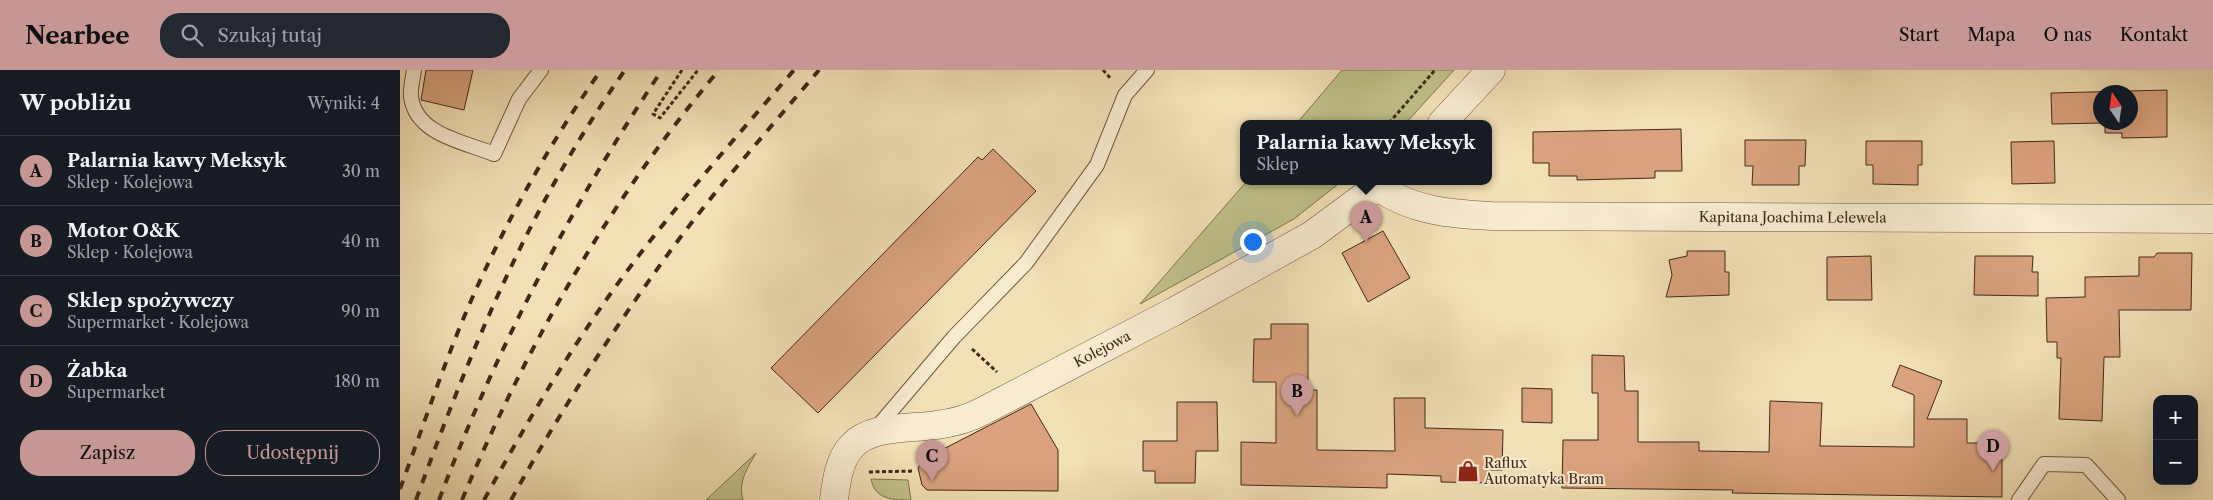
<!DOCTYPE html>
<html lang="pl">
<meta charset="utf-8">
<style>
body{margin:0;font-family:"Libre Caslon Text",serif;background:#242831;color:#f1f3f6}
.controls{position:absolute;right:15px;bottom:15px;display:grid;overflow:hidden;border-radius:10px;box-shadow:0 5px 20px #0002}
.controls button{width:45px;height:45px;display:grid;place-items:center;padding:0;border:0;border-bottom:1px solid #363941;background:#171b24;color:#f1f3f6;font:25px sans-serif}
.compass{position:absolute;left:1693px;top:15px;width:45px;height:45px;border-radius:50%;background:#171b24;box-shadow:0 5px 20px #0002;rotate:347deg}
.you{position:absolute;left:852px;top:171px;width:18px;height:18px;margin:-12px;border:4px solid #fff;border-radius:50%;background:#1a73e8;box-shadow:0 0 0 8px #1a73e833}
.badge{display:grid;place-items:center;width:32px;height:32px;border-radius:50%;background:#c59692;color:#111;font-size:16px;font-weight:700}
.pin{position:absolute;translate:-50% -41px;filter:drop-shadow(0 1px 2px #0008)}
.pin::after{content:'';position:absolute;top:26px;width:18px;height:15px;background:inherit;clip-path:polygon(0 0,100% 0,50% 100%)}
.popup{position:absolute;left:840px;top:50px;width:252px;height:65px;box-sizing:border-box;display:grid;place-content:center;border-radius:10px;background:#171b24;filter:drop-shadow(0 1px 4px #0005);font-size:16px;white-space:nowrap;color:#9ea1a6}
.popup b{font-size:19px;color:#f1f3f6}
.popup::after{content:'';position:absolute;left:50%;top:100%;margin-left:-10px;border:10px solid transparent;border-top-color:#171b24}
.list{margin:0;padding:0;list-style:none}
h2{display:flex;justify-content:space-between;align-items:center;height:65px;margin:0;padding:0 20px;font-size:21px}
h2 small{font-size:16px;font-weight:400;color:#9ea1a6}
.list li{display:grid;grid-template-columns:32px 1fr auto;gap:15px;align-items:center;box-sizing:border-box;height:70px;padding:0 20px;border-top:1px solid #363941}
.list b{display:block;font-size:19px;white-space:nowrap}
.list p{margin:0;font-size:16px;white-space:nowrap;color:#9ea1a6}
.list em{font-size:16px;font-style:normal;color:#9ea1a6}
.actions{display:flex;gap:10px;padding:15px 20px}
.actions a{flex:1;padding:11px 0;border:1px solid #c59692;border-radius:20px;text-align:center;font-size:18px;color:#c59692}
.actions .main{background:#c59692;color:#111}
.icon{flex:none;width:28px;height:28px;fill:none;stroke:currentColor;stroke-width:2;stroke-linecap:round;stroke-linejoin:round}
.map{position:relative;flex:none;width:1813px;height:430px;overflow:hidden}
header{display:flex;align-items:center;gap:30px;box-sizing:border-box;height:70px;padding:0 25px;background:#c59692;color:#111}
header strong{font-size:24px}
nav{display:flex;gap:28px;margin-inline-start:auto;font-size:18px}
.search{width:350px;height:45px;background:#242831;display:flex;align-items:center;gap:12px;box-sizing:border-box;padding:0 18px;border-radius:20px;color:#9ea1a6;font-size:19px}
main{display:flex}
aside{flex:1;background:#171b24}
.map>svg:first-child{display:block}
.green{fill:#c0c189;stroke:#827450}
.building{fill:#daa37e;stroke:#432818;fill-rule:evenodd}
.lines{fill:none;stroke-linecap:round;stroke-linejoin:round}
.lane-casing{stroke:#6f5640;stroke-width:16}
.street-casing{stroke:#6f5640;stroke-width:29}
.path{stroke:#432818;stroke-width:3;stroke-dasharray:4 2.5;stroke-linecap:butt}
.lane{stroke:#f7ebd0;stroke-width:14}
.street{stroke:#f7ebd0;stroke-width:28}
.rail{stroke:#432818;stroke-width:4;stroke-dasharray:9 9;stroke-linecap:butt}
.labels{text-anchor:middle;stroke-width:4;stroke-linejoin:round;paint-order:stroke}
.street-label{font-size:14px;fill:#432818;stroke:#f7ebd0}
.poi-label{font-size:14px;fill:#432818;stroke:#f7ebd0;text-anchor:start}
</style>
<header>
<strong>Nearbee</strong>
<div class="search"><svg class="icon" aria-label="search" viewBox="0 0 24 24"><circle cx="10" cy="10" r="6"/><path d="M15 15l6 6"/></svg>Szukaj tutaj</div>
<nav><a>Start</a><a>Mapa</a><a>O nas</a><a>Kontakt</a></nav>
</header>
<main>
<aside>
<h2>W pobliżu<small>Wyniki: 4</small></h2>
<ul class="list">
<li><span class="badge">A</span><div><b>Palarnia kawy Meksyk</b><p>Sklep · Kolejowa</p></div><em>30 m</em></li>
<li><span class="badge">B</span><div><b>Motor O&amp;K</b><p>Sklep · Kolejowa</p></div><em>40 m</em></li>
<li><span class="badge">C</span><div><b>Sklep spożywczy</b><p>Supermarket · Kolejowa</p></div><em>90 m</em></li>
<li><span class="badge">D</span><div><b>Żabka</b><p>Supermarket</p></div><em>180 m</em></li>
</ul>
<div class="actions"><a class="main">Zapisz</a><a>Udostępnij</a></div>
</aside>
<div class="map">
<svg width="1813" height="430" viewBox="0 0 1813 430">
<rect width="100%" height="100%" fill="#f2e0b6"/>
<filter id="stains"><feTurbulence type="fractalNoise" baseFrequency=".004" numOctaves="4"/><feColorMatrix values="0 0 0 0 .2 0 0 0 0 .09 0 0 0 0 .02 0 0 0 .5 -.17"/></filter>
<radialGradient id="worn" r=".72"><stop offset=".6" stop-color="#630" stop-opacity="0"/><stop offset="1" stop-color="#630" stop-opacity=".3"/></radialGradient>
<path class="green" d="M942,0H1054L1006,53H897Z
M847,111H942L894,149L740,234Z
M356,383C347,399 338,411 343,430H306Z
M471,409L508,410L511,430C493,430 475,430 471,409Z"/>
<path class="building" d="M26,0H73L64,40L21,30Z
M1767,20V67L1722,68V63H1705V53L1652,54L1651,23ZM1700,22H1730V52H1700Z
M1281,59L1282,101H1255V108L1177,110V106H1149V93H1133V62Z
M1345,70H1406L1405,96H1399V115H1352L1353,96H1345Z
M1466,71H1522V95H1518V115L1473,114V95H1466Z
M1654,71L1655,113L1612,114L1611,72Z
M593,79L636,121L418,343L371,298L578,87L582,90Z
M983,161L1010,208L968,232L942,183Z
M1287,181H1325V202H1329V225L1266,227L1272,205L1269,190L1287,186Z
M1757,183H1792L1791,240H1719L1720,287H1704L1702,351L1659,349L1661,288H1657V272H1647L1646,228L1685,227V207L1739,206V187H1754Z
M1471,186L1472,230H1427V187Z
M1575,186H1633L1632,202H1638V226L1574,225Z
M871,254H908V320H917V380L995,381L994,328H1025V358L1103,360L1102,400H1089V413L1041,412V406L987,404V418L841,415V372L876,373V312H853L854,269H871Z
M1192,285L1224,286L1225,321H1238V372H1299V381L1369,382L1370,331L1422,333L1420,376L1514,377V325L1492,316L1500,295L1542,311L1527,349H1567V373H1602V427L1332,423L1333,420L1162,418L1163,370H1198V323H1192Z
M1122,318L1152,319V353L1122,352Z
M777,332H817L818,381H796L795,413H755V401H743V371H777Z
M631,334L658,380V421L527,420L522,415L518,398L524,389Z"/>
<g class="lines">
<g class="lane-casing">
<path id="lane" d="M14,0C13,8 10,19 11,27C16,65 65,72 94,84L119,29L141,0
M474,361L554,267L626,193L697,95L725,25L747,0
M1619,430L1644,394L1686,395L1718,430"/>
</g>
<g class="street-casing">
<g id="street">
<path d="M1042,53L1091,0"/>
<path id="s1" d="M978,117C1012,141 1051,144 1092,146L1813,149"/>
<path id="s2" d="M434,430C436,413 439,389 452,376C471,355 510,359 536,355C553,353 568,349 583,341L773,242L912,165L985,111"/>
</g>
</g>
<path class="path" d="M282,0L253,44L260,48L298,0
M703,0L711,9
M989,53L1035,0
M572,279L597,302
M469,402L514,401"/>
<use href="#lane" class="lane"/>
<use href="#street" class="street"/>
<path class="rail" d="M0,419C27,346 51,271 85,200C118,130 157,63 201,0
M16,430C72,276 130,135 225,0
M39,430C96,279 172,134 262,0
M62,430C126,276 211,128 319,0
M84,430C123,359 164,289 211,223C267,145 331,73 394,0
M111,430C157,347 208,267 263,191C311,124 366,63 419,0"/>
</g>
<defs>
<g id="shop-bare" transform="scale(1.725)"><path d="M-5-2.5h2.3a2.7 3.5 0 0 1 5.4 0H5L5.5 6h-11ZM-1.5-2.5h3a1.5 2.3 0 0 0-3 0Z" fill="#8f2418" stroke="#f7ebd0" stroke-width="2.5" paint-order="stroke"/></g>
</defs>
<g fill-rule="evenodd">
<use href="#shop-bare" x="1068" y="401"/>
</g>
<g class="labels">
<g class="street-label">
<text dy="5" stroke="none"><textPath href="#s1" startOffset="420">Kapitana Joachima Lelewela</textPath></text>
<text dy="5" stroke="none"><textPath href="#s2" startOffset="330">Kolejowa</textPath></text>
</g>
<g class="poi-label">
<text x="1084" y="398">Raflux<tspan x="1084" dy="16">Automatyka Bram</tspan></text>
</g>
</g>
<rect width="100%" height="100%" filter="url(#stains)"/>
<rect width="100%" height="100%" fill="url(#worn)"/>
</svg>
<div class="controls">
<button>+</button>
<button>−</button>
</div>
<svg class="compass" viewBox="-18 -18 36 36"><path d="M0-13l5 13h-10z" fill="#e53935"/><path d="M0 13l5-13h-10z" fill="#9ea1a6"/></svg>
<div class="you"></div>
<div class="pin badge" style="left:966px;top:172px">A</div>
<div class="popup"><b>Palarnia kawy Meksyk</b>Sklep</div>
<div class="pin badge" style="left:897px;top:346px">B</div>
<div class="pin badge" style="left:532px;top:411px">C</div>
<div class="pin badge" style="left:1593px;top:401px">D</div>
</div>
</main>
